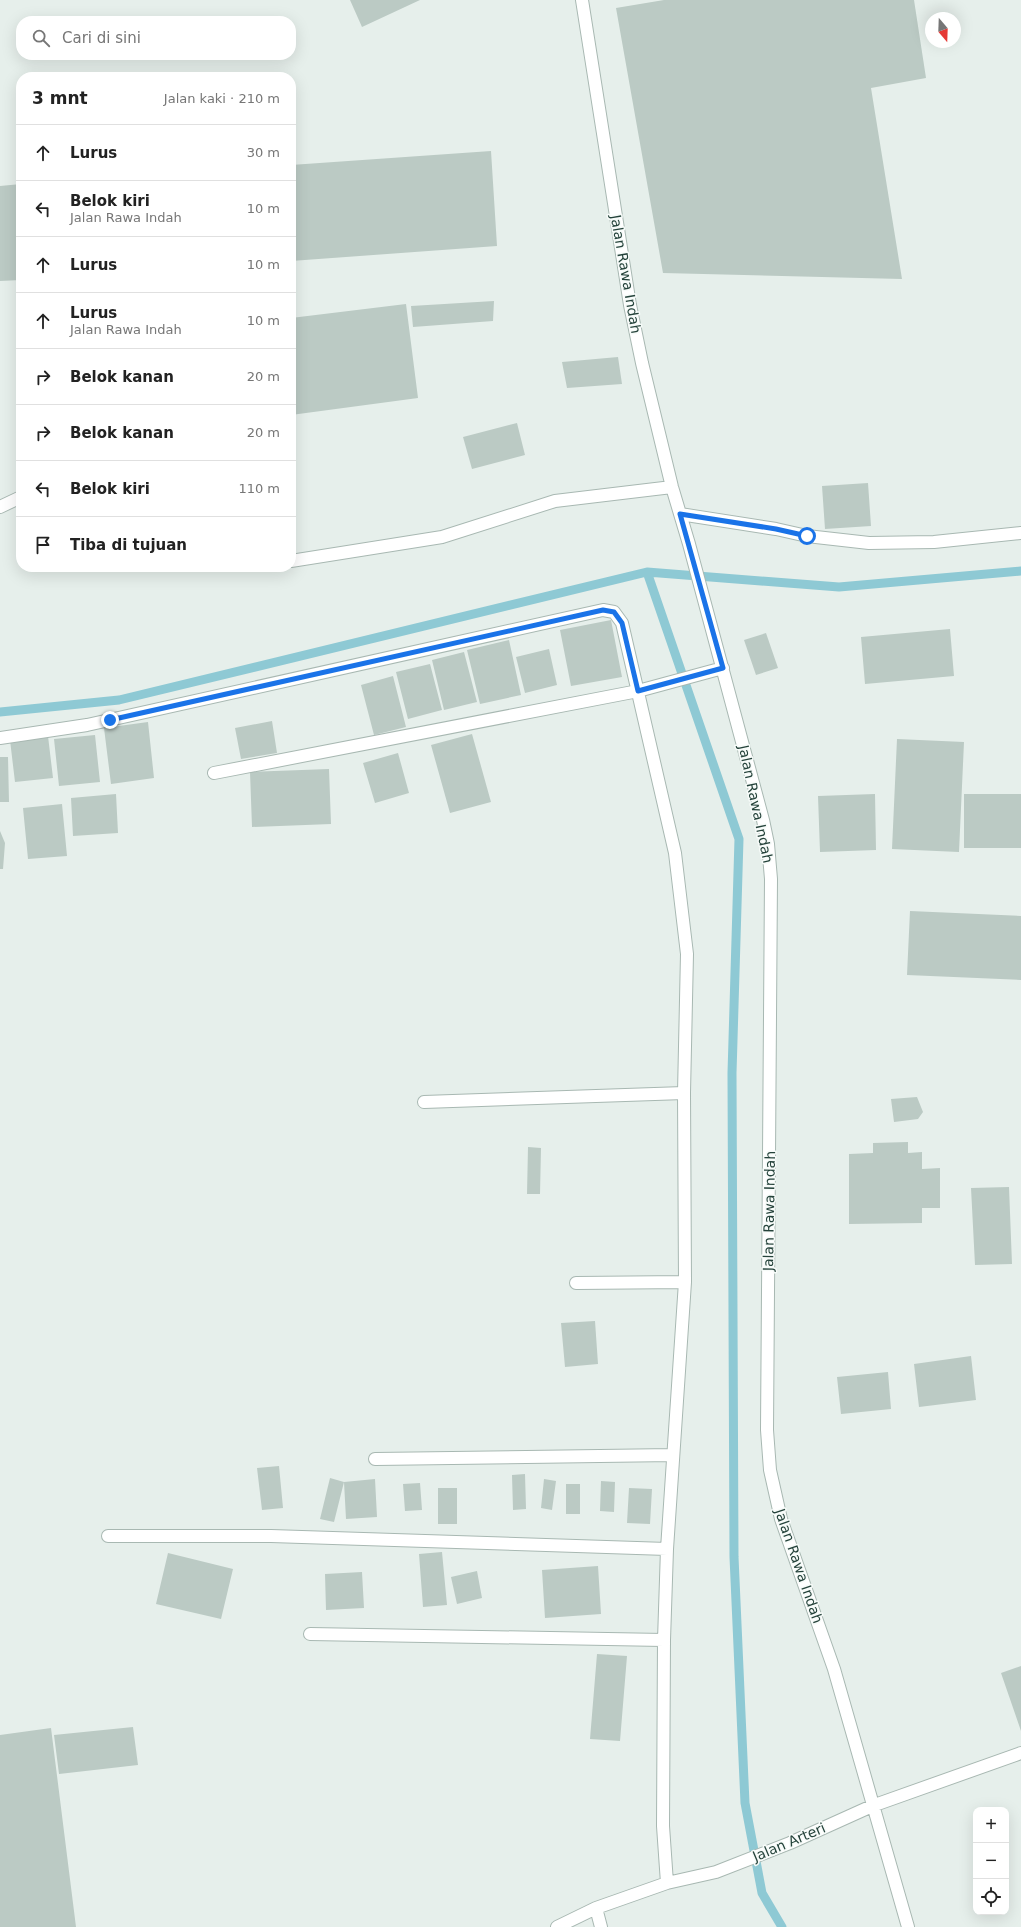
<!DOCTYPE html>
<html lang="id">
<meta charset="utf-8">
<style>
body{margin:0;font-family:"DejaVu Sans",sans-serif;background:#f2f2f2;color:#222}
.controls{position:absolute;right:12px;bottom:12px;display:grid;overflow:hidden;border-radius:8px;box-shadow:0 4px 16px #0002}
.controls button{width:36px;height:36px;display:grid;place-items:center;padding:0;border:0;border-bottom:1px solid #e0e0e0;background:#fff;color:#222;font:20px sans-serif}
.compass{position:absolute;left:925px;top:12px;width:36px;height:36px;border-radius:50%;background:#fff;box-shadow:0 4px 16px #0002;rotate:161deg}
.stop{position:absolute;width:12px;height:12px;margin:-9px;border:3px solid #1a73e8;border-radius:50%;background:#fff}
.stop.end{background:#1a73e8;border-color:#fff;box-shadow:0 1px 4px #0008}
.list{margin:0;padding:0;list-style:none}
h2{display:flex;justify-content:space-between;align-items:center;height:52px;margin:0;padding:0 16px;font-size:17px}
h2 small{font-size:13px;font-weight:400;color:#767676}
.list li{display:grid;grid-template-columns:26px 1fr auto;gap:12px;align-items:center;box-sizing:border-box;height:56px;padding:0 16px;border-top:1px solid #e0e0e0}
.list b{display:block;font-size:15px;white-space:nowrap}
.list p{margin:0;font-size:13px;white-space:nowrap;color:#767676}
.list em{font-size:13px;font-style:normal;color:#767676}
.icon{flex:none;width:22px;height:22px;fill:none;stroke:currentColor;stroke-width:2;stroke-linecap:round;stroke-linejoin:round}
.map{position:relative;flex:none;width:1021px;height:1927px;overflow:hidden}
.search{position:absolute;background:#fff;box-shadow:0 4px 16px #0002;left:16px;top:16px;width:280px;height:44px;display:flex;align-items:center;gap:10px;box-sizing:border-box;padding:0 14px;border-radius:16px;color:#767676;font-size:15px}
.panel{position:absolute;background:#fff;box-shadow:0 4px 16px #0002;left:16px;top:72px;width:280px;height:500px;border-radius:16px}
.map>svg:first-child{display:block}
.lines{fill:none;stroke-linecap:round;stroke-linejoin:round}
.stream{stroke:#8ec9d4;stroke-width:9}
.building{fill:#bbcac4}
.minor-casing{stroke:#a8b8b2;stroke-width:14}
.minor{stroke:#fff;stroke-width:12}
.route{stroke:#1a73e8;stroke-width:5}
.labels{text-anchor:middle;stroke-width:3;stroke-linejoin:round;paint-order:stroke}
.street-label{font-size:14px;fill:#24423a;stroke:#f7fbf9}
</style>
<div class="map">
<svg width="1021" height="1927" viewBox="0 0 1021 1927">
<rect width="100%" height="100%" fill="#e6efeb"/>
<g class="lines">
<path class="stream" d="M647,572L739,839L732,1073L734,1557L745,1803L762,1893L782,1927
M0,712L119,700L647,572L839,587L1021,571"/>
</g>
<path class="building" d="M350,0H420L362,27Z
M664,0H914L926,78L871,88L902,279L663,273L616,8Z
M491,151L497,246L291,261V165Z
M21,184V280L0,281V186Z
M295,282L296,316H291V283Z
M494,301L493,321L413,327L411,306Z
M406,304L418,398L291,415V318Z
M618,357L622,384L567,388L562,362Z
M517,423L525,455L472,469L463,437Z
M868,483L871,526L825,529L822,486Z
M611,620L622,677L571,686L560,630Z
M950,629L954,676L865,684L861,637Z
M766,633L778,668L756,675L744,640Z
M509,640L521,695L480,704L467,650Z
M549,649L557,685L525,693L516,657Z
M464,652L477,702L444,710L432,660Z
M430,664L442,710L408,719L396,672Z
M393,676L406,727L374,735L361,685Z
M272,721L277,753L241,759L235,728Z
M148,722L154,778L111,784L104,728Z
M472,734L491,802L450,813L431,745Z
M95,735L100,782L59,786L54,739Z
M48,736L53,778L15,782L10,740Z
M897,739L964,742L959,852L892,849Z
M398,753L409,793L375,803L363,763Z
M0,757H8L9,802H0Z
M329,769L331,824L252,827L250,772Z
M116,794L118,833L73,836L71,798Z
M875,794L876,850L820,852L818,796Z
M964,794H1021V848H964Z
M62,804L67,856L28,859L23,808Z
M0,831L5,843L3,869H0Z
M910,911L1021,916V980L907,975Z
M917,1097L923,1112L918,1119L894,1122L891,1099Z
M908,1142V1153L922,1152V1169L940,1168V1208H922V1223L849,1224V1154L873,1153V1143Z
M528,1147L541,1148L540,1194H527Z
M1009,1187L1012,1264L975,1265L971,1188Z
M595,1321L598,1364L565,1367L561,1323Z
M971,1356L976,1400L919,1407L914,1364Z
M888,1372L891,1409L841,1414L837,1377Z
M279,1466L283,1508L262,1510L257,1468Z
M525,1474L526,1509L513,1510L512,1475Z
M330,1478L344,1482L334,1522L320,1519Z
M375,1479L377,1517L346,1519L344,1482Z
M544,1479L556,1481L552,1510L541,1508Z
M601,1481L615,1482L614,1512L600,1511Z
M420,1483L422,1510L405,1511L403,1484Z
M566,1484H580V1514H566Z
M438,1488H457V1524H438Z
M629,1488L652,1489L650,1524L627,1523Z
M442,1552L447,1605L423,1607L419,1554Z
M168,1553L233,1569L221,1619L156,1604Z
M598,1566L601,1614L545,1618L542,1570Z
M477,1571L482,1598L457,1604L451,1577Z
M362,1572L364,1608L326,1610L325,1574Z
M597,1654L627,1656L620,1741L590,1739Z
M1021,1666V1731L1001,1673Z
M133,1727L138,1765L59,1774L54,1735Z
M51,1728L76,1927H0V1735Z"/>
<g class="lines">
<g class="minor-casing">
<path id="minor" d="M582,0L630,305L642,363L672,487L689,544L763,820L768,844L771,879L767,1430L770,1470L781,1519L834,1669L908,1927
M0,507L21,497
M680,514L776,529L807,536L869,543L934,542L1021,533
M291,561L442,537L555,501L672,487
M0,738L87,725L603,610L614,612L622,623L675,853L687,954L684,1093L685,1282L667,1549L664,1640L663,1826L667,1883
M214,773L638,691L723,668
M424,1102L684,1093
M576,1283L685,1282
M375,1459L673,1455
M108,1536H271L667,1549
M310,1634L664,1640
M596,1908L601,1927
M557,1927L596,1908L667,1883L716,1872L790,1843L872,1806L1021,1753"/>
</g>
<use href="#minor" class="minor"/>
</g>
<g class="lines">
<path class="route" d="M110,720L603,610L614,612L622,623L638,691L723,668L680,514L776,529L807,536"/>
</g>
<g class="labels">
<g class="street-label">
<text transform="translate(626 274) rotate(80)" y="5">Jalan Rawa Indah</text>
<text transform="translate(756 804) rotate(78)" y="5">Jalan Rawa Indah</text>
<text transform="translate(769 1211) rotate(-89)" y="5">Jalan Rawa Indah</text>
<text transform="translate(799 1566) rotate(71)" y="5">Jalan Rawa Indah</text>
<text transform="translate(789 1842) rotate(-23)" y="5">Jalan Arteri</text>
</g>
</g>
</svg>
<div class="controls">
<button>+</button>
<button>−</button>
<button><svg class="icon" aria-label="locate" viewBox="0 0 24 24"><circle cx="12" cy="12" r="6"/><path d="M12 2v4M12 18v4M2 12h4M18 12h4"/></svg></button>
</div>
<svg class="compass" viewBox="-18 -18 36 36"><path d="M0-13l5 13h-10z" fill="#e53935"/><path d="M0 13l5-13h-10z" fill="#767676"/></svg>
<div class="stop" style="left:807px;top:536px"></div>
<div class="stop end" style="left:110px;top:720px"></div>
<div class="search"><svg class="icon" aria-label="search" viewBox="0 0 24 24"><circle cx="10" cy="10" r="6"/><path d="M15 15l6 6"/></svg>Cari di sini</div>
<section class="panel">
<h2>3 mnt<small>Jalan kaki · 210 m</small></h2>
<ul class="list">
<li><svg class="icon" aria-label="ahead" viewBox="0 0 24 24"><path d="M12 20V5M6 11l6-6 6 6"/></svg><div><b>Lurus</b></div><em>30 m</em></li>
<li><svg class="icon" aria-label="left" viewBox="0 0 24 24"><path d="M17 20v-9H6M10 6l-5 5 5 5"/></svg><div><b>Belok kiri</b><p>Jalan Rawa Indah</p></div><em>10 m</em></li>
<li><svg class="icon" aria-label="ahead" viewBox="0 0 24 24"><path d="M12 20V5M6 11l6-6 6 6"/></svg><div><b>Lurus</b></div><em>10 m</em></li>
<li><svg class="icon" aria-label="ahead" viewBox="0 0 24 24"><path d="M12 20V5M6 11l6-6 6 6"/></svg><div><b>Lurus</b><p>Jalan Rawa Indah</p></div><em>10 m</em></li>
<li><svg class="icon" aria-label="right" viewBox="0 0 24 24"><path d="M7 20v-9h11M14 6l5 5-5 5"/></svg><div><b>Belok kanan</b></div><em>20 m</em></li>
<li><svg class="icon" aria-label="right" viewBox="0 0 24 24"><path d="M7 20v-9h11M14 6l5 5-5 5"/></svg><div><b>Belok kanan</b></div><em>20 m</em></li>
<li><svg class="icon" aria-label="left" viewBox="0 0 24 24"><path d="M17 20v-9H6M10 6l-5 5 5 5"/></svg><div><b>Belok kiri</b></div><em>110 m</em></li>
<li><svg class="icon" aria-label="arrive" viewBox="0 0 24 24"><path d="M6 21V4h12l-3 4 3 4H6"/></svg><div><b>Tiba di tujuan</b></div></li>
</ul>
</section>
</div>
